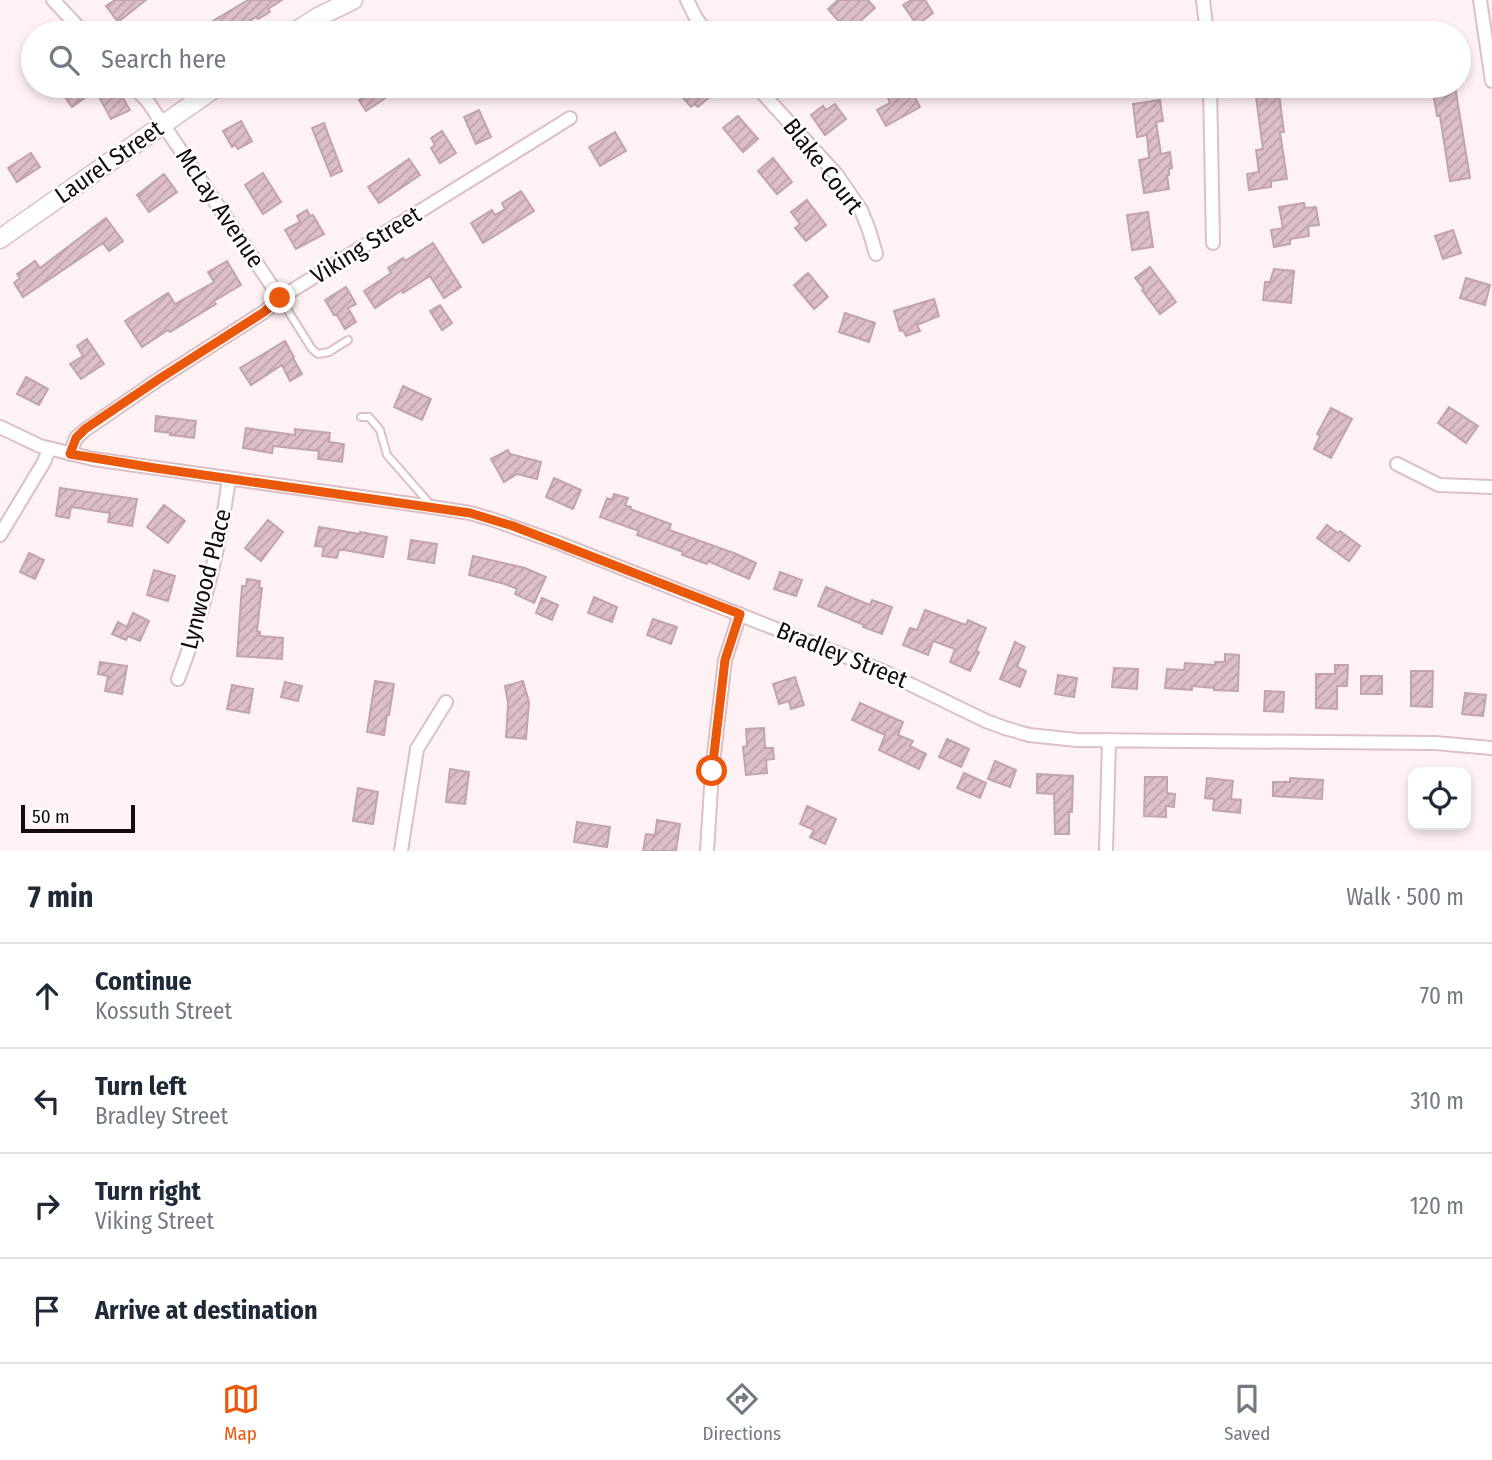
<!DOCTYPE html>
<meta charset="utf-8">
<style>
body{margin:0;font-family:"Fira Sans Condensed",sans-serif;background:#f2f2f3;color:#1f2937}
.controls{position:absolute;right:21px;bottom:21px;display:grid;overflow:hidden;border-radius:14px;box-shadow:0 4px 10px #0003}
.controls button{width:63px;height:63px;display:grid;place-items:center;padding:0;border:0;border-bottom:2px solid #e0e1e3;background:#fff;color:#1f2937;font:35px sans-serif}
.scale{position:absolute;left:21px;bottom:18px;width:114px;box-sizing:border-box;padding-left:7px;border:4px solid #150b0e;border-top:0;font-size:19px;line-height:24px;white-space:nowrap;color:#150b0e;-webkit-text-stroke:5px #fff;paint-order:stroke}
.stop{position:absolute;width:21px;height:21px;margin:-16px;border:5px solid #ea580c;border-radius:50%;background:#fff}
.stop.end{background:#ea580c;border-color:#fff;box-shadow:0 2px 7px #0008}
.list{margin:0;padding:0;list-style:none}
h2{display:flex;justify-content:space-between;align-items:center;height:91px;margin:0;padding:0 28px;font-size:30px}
h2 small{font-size:23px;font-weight:400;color:#747a83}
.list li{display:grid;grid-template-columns:46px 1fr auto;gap:21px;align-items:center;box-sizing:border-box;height:105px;padding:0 28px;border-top:2px solid #e0e1e3}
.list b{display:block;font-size:26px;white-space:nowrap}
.list p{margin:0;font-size:23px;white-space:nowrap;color:#747a83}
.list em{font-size:23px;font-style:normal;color:#747a83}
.icon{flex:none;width:38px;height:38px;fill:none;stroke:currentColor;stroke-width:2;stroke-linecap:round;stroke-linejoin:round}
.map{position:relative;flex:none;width:1492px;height:851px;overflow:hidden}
.search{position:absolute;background:#fff;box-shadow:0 4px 10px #0003;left:21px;right:21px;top:21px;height:77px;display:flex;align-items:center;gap:18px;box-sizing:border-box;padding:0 24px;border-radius:38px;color:#747a83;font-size:26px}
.sheet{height:511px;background:#fff}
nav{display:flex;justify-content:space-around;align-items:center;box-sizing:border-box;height:98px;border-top:2px solid #e0e1e3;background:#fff;font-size:19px;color:#747a83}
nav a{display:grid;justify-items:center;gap:4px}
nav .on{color:#ea580c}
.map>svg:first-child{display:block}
.building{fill:url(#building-hatch);stroke:#c1a4ac;stroke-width:2}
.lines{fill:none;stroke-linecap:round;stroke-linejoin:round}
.lane-casing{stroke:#ddbfc6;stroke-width:10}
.street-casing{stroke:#ddbfc6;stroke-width:16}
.secondary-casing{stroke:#ddbfc6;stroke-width:21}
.lane{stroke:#fff;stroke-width:6}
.street{stroke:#fff;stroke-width:12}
.secondary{stroke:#fff;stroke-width:18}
.route{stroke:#ea580c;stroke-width:9}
.labels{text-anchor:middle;stroke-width:5;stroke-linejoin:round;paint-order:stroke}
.street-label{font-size:24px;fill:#150b0e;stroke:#fff}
</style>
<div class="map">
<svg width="1492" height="851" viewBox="0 0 1492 851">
<defs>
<pattern id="building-hatch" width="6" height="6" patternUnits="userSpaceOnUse" patternTransform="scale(1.75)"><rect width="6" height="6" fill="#dcbec6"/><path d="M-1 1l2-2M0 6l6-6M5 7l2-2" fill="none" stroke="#bca2a9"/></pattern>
</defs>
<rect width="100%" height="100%" fill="#fff2f5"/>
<path class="building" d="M115,0H146L118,22L106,6Z
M248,0H282L268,9L270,12L258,19L256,17L229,33H197L214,23L213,21Z
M838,0H868L875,8L848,32L828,9Z
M911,0H925L933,13L917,25L903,5Z
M72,86H80L87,96L72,107L62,93Z
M375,86H403L366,111L359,100L364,97L362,94Z
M673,86H706L713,94L698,107L695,104L691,107Z
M909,86L920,107L886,126L877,110L890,103L888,98Z
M1432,86H1455L1470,178L1450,181L1440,116H1437Z
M112,88L116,96L120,93L130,110L111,119L98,95Z
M1279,94L1284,132H1280L1287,179L1271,181V187L1249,190L1247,174L1259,172L1256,150L1263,149L1256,97Z
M1160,100L1163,121L1156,122L1161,154L1170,152L1172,168L1169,169V175H1167L1169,189L1144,193L1139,160L1149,158L1147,135L1137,137L1133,104Z
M835,104L846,119L825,135L811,115L823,106L826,110Z
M479,110L491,137L476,144L464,117Z
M738,116L758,139L743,152L723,128Z
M241,121L252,141L238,149L235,145L232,147L223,131Z
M324,123L342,171L331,176L312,128Z
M442,131L456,153L440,163L431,148L435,145L431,138Z
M615,132L626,151L600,166L589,147Z
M31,153L40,167L17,182L8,168Z
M773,158L792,182L777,194L758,171Z
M409,159L420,175L379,203L368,187Z
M263,173L281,202L263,214L245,185Z
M164,174L177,192L149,212L137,195Z
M521,191L534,211L483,243L471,223L492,210L495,215L505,209L502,203Z
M807,200L826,225L806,241L795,228L800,224L791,212Z
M1304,203L1305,208L1316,207L1319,225L1308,226L1309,236L1290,239V244L1274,247L1271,230L1283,228L1279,207Z
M307,210L310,216L313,215L324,234L296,249L285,230L300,222L297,216Z
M1148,212L1153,247L1132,250L1127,215Z
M106,218L123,241L109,251L103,243L23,297L14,283L20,278L17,274L35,261L40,268Z
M1453,230L1461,253L1443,259L1435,236Z
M433,243L461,287L444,298L430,276L403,293L402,290L375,308L364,291L391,273L388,268L403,258L405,261Z
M227,261L241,285L214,301L216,304L170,332L168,330L142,347L125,321L168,293L175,304L214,282L208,272Z
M1150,267L1176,302L1160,314L1142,290L1144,289L1135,278Z
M1274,269L1294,271L1291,303L1263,300L1265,282H1270Z
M808,273L828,297L814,309L794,285Z
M1466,278L1490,285L1485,305L1460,298Z
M346,287L356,304L348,308L356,322L345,329L337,315H334L325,300Z
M934,299L939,316L917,325L920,331L906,336L903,330L900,331L894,311Z
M440,305L452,323L442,330L430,311Z
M845,313L875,323L869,342L839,332Z
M87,339L104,364L81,379L70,364L83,356L77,346Z
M285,341L294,357L293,358L302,374L290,381L282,365L251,385L240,368Z
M26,377L48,389L39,405L17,394Z
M403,386L431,399L422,420L394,407Z
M1449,407L1478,426L1466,443L1438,423Z
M1331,408L1352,419L1331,458L1314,449L1320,436L1317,434Z
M156,416L196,421L194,438L170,435L171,433L155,431Z
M246,428L295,435V429L330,433L329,442L344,444L342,462L318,459L319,451L273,446L272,453L243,448Z
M508,450L510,454L541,462L537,479L517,474L504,482L491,459Z
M554,478L581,490L573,509L546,497Z
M60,488L137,499L132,526L108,522L110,513L71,507L69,518L56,516Z
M614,494L628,498L625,505L631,507L630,509L671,524L669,530L734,553L756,563L749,579L708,561L707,564L682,555L683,552L637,535L639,531L600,517L607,498L612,500Z
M164,505L185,521L168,543L147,527Z
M268,520L283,532L261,561L245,548Z
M1327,525L1338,533L1340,531L1360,546L1349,561L1317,538Z
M319,527L360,534V532L387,537L383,557L344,550H339L337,558L322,556L324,547L315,546Z
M411,540L437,544L434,563L408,559Z
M29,553L44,560L35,579L20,572Z
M473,556L525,568L546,577L534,603L515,594L517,589L505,584L469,575Z
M154,570L175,576L168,601L147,595Z
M780,572L802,580L796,596L774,589Z
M247,579L260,581L259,588H262L257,631L260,632V636L283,638L282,659L237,656L242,586H246Z
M826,587L870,605L872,600L892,607L882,634L863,627L864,625L818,606Z
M594,597L617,607L612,622L588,613Z
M542,598L558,605L552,620L536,613Z
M925,610L966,625L968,620L986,628L976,651L979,652L970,671L950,662L955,649L933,641L928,655L903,645L910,628L917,630Z
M133,613L149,621L140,641L128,636L126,640L112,634L118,622L127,627Z
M653,619L677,627L671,644L647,635Z
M1015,642L1025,647L1017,667L1026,671L1020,687L1000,679Z
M1225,654L1239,655L1238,691L1214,690V688L1192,686V690L1165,688L1167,669L1184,670L1185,663L1215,665V662H1225Z
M100,662L127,666L122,694L105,691L108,676L98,674Z
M1335,665H1348L1347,686H1337V709L1316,708V674H1335Z
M1114,668L1138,669L1137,689L1112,687Z
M1411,671H1433L1432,707L1411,706Z
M1058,675L1077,678L1074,697L1055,694Z
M1361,676H1382V694H1361Z
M795,677L804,705L791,709L789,701L779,704L773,684Z
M375,681L394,684L389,715H387L384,735L367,732Z
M523,681L529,702L526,739L506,737L508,703L505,686Z
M285,682L302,686L298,701L281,697Z
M232,685L253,689L249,713L227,709Z
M1265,691L1284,692L1283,712L1264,711Z
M1465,693L1486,695L1483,716L1462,714Z
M860,703L903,722L898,735L913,741L910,746L926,754L919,769L879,750L885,735L852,720Z
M764,728L765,748H773L774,759L766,760L767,773L746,775L743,747L747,746L746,729Z
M947,739L969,749L961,767L939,757Z
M995,761L1016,770L1010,787L988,779Z
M450,769L469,772L465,804L446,802Z
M964,773L986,783L980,798L957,788Z
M1037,774L1073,776L1072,812H1069V834H1055L1054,794L1037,793Z
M1145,777H1167V793L1175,794L1174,807L1166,806V817L1144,816Z
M1207,778L1233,781L1231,799L1241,800L1240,813L1213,810L1214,799L1205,798Z
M1290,778L1323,780L1322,799L1273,796V782H1290Z
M358,788L378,792L373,824L353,821Z
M807,806L836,819L825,844L810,837L814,830L800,824Z
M657,820L680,824L676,851H643L646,834L655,835Z
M577,822L610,827L607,847L574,842Z"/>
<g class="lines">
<g class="lane-casing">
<path id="lane" d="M280,298L312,349L318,354L329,352L348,340
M361,417H369L380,430L387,455L431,505"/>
</g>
<g class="street-casing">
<path id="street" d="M53,0L84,33
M687,0L696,18L707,33
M1203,0L1207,33
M1480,0L1492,81
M133,86L148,102L280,298
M756,86L837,175L861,210L869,230L876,254
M1210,86L1213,243
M0,427L40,446L93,459L432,507L470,513L491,519L556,542L885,672L986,721L1005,728L1029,735L1077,740L1435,743L1492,748
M70,454L76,438L85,430L159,379L264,312L280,298L570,118
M1397,464L1439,485L1492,487
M0,535L44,462L49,449
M178,679C203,615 220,546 229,478
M401,851L417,749L446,702
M707,851L712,771L725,660L740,614
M1106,851L1109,740"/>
</g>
<g class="secondary-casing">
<path id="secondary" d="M293,33L318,17L353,0
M0,239L218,86"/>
</g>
<use href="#lane" class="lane"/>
<use href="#street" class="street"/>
<use href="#secondary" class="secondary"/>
</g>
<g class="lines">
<path class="route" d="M280,298L264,312L159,379L85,429L76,438L70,454L155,468L470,513L513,526L740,614L725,660L712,771"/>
</g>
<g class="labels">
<g class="street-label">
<text transform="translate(109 162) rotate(-35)" y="8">Laurel Street</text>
<text transform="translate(823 166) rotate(52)" y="8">Blake Court</text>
<text transform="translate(220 208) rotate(56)" y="8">McLay Avenue</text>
<text transform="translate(366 245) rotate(-32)" y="8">Viking Street</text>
<text transform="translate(206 579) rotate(-76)" y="8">Lynwood Place</text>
<text transform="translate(842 655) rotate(22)" y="8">Bradley Street</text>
</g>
</g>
</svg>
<div class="controls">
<button><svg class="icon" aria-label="locate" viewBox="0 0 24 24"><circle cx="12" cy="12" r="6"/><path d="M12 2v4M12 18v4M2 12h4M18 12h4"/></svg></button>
</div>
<div class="scale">50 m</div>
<div class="stop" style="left:712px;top:771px"></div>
<div class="stop end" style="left:280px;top:298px"></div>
<div class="search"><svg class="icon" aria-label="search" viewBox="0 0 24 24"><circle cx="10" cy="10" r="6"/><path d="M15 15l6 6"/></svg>Search here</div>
</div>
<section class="sheet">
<h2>7 min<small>Walk · 500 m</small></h2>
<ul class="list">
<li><svg class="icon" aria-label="ahead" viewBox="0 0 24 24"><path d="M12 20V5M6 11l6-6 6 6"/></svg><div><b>Continue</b><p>Kossuth Street</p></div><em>70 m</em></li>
<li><svg class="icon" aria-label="left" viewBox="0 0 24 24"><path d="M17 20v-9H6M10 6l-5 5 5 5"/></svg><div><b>Turn left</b><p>Bradley Street</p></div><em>310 m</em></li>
<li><svg class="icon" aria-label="right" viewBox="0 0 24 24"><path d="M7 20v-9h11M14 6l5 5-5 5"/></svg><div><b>Turn right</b><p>Viking Street</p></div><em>120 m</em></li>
<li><svg class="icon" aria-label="arrive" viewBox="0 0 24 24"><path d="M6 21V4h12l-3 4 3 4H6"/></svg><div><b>Arrive at destination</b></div></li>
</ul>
</section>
<nav>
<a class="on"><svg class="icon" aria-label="map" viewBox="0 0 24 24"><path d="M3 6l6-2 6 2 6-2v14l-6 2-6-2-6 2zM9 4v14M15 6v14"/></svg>Map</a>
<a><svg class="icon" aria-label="directions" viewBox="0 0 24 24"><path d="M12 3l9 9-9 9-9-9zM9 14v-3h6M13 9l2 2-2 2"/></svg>Directions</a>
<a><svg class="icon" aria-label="saved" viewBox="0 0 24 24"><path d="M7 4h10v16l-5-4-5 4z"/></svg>Saved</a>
</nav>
